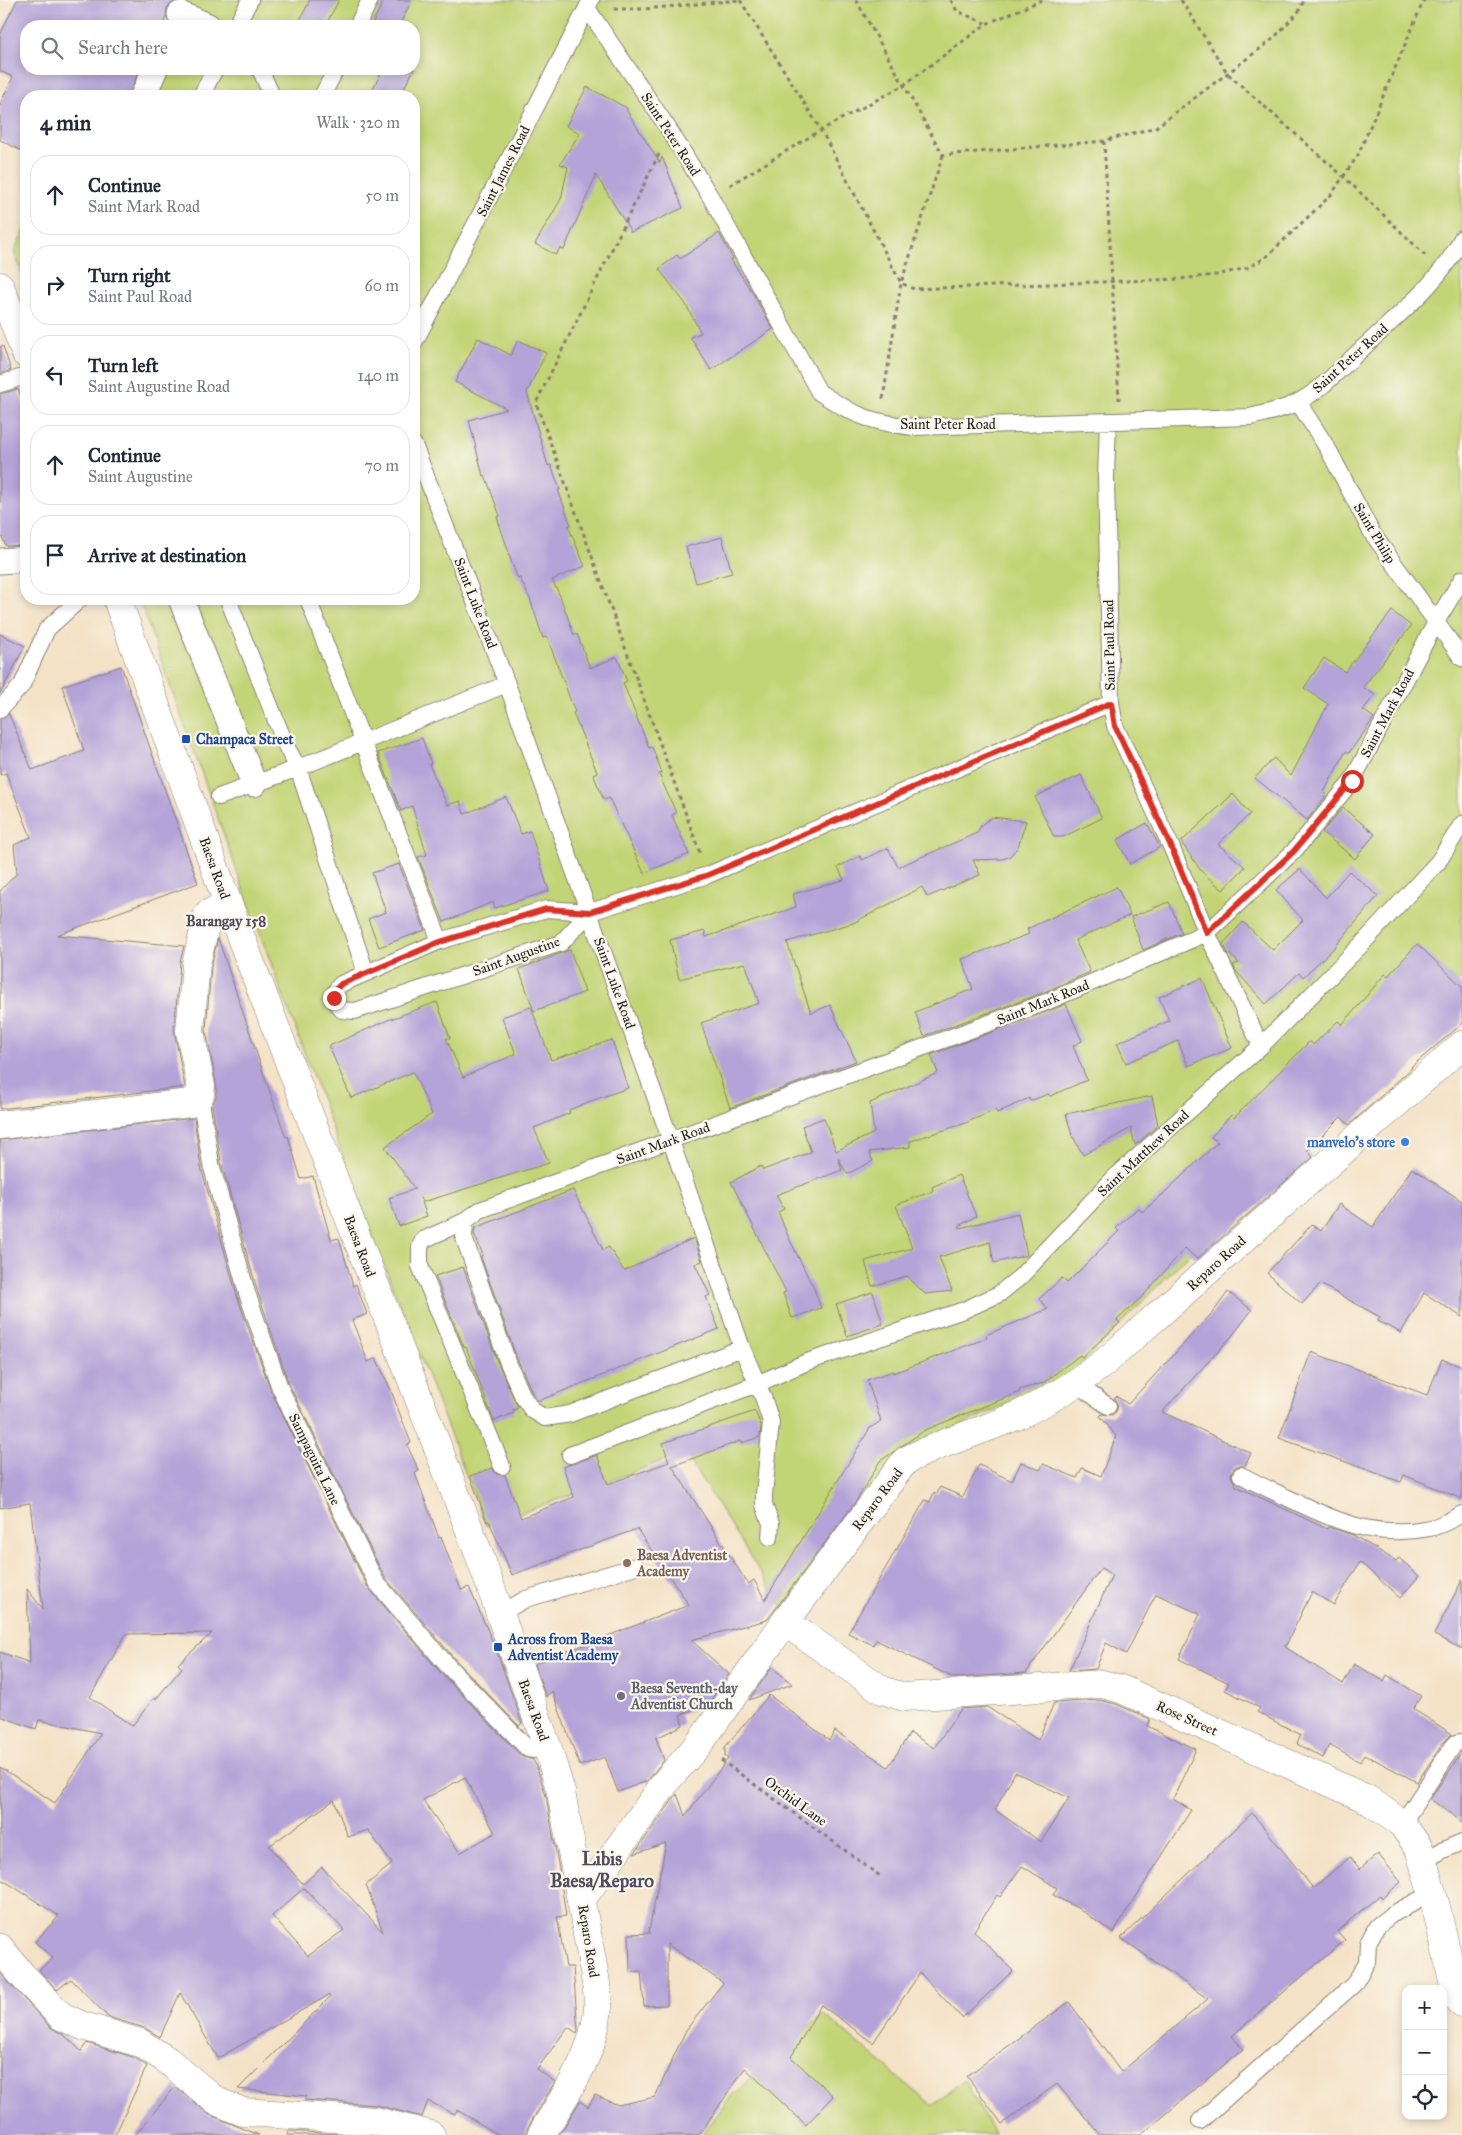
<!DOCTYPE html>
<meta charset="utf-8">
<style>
body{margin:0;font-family:"IM FELL Great Primer",serif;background:#f6f6f7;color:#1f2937}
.controls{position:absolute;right:15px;bottom:15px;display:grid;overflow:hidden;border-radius:10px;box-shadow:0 2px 8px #0003}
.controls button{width:45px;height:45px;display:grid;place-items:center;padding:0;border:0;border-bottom:1px solid #e0e1e3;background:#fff;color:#1f2937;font:25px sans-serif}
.stop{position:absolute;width:15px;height:15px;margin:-11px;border:4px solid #d93025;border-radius:50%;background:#fff}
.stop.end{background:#d93025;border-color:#fff;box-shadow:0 1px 5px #0008}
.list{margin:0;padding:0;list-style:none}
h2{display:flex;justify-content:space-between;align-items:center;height:65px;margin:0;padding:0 20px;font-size:21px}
h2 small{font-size:16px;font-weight:400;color:#747a83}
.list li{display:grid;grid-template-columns:32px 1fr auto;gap:15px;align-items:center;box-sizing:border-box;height:80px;margin:0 10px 10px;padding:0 10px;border:1px solid #e0e1e3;border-radius:20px}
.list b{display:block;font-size:19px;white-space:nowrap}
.list p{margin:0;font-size:16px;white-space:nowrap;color:#747a83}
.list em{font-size:16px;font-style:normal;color:#747a83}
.icon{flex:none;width:28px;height:28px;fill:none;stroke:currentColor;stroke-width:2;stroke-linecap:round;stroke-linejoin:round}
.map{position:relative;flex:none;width:1462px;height:2135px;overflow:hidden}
.search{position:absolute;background:#fff;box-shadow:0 2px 8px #0003;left:20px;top:20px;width:400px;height:55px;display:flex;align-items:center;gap:12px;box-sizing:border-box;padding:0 18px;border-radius:20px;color:#747a83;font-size:19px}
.panel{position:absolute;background:#fff;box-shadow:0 2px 8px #0003;left:20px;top:90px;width:400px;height:515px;border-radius:20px}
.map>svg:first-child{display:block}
.green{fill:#c3d476;stroke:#707849}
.building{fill:#b4a3d8;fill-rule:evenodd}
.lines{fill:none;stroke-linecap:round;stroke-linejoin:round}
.service-casing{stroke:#887f72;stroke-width:18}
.pedestrian-casing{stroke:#887f72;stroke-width:27}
.minor-casing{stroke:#887f72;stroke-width:29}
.tertiary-casing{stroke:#887f72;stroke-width:29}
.secondary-casing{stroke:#887f72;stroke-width:29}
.path{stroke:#887f72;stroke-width:3;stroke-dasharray:4 4;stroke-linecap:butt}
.service{stroke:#fff;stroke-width:16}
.pedestrian{stroke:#fff;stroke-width:25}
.minor{stroke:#fff;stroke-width:28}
.tertiary{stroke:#fff;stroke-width:28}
.secondary{stroke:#fff;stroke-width:28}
.route{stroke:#d93025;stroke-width:6}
.transit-dot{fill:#1a4fb4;stroke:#fbf7ec;stroke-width:2}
.shop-dot{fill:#3f7fe0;stroke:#fbf7ec;stroke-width:2}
.education-dot{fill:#8d6e63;stroke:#fbf7ec;stroke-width:2}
.worship-dot{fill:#6b7280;stroke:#fbf7ec;stroke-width:2}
.labels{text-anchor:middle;stroke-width:4.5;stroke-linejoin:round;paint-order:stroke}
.street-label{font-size:14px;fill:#1c1c1c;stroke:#fbf7ec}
.transit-label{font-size:14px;font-weight:bold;fill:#164399;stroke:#fbf7ec;text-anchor:start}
.shop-label{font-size:14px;font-weight:bold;fill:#366cbe;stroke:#fbf7ec;text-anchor:end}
.education-label{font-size:14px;font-weight:bold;fill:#785e54;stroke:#fbf7ec;text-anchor:start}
.worship-label{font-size:14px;font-weight:bold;fill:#5b616d;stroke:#fbf7ec;text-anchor:start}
.neighbourhood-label{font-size:15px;font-weight:bold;fill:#514b5e;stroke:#fbf7ec}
.district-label{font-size:19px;font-weight:bold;fill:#514b5e;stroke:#fbf7ec}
</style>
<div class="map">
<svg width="1462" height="2135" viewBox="0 0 1462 2135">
<rect width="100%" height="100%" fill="#fbf7ec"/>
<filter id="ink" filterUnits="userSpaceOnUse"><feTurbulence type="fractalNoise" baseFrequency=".02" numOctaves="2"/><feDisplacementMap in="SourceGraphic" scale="10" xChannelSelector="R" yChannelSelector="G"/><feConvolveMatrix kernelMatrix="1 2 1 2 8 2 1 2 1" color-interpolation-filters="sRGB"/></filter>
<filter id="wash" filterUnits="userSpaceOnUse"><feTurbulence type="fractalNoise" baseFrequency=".0096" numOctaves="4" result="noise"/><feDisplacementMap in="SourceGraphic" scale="20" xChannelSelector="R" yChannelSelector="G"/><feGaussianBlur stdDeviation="1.12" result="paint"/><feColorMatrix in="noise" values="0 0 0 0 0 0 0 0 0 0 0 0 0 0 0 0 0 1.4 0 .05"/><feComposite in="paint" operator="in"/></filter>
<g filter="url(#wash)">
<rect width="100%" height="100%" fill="#f4e2c7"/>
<path class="green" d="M142,0H1462V977L1070,1375L902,1452L786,1613L685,1453L486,1526L364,1213L243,888L139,599H414V96H93L107,69H414V26H128Z
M26,228V284L14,251Z
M823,2014L932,2105L964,2080L995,2135H702L732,2095Z"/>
<g id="blocks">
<path class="building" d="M17,0H176L167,8L166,17L162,26H26V69H131L138,73L129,96H26V153L0,140V104L13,77L0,71V35Z
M310,0H339L325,26H297Z
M384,0H412L399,26H371Z
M383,69H414L400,96H369Z
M587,87L627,108V111L660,163L662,157L683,208L631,232L596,175L564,250L560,248L556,255L535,244L561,199L568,167L560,164L580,133L566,126Z
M719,233L733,259L731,260L752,292L773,329L711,370L690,337L701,333L685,303L659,269L677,255L680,259Z
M478,338L511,355L518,340L546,353L527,392L548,466L551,465L560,490H558L571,525L568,526L585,566L552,580L560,596L574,635L577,634L590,668L617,657L627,681L623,683L649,748L652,747L662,773L659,774L676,813L672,815L689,854L644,873L609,798L604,800L593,774L597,772L573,713L575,712L547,637L543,638L530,599L520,578L518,579L508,553H509L497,517L500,516L485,475L483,476L469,420L507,409L455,382Z
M3,346L11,370L0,374V347Z
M18,389L26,411V545L6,546L0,533V394Z
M722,537L732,573L696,583L686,547Z
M1392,611L1411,626L1363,687L1375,695L1363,710L1374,718L1349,753L1346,751L1324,792L1327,795L1307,820L1255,778L1274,758L1291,776L1328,704L1304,688L1324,658L1345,672Z
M0,634L25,646L0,694Z
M121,666L198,883L57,935L184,946L180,962L174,1030L185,1087L0,1109V891L17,873L14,845L31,837L6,773L0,775V719L9,714L32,770L84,751L62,686Z
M422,738L431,764H429L447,805L460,801L464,814L506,797L521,834L530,831L549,891L495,908L493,902L444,922L418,857L427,855L412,806L401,811L378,753Z
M1081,775L1102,818L1063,837H1054L1035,797Z
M1233,794L1250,814L1218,844L1245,867L1223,890L1202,872L1181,842Z
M1343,808L1375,834L1355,859L1322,832Z
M992,817L1026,821L1018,847L1009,857L1002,859L973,860L980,875L927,897L922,887L853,923L787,942L811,1013L830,1005L856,1061L730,1108L701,1023L759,1003L745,963L679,979L670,940L705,931L706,937L796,907L793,894L844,880L838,867L860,856L862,860L888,848L898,867L977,833L981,825Z
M1147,823L1160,847L1130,864L1117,840Z
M399,864L425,930L379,947L368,919L386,912L372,873Z
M1300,869L1326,898L1349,871L1378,896L1333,949L1303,977L1299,973L1266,1004L1236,971L1233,965L1239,963L1228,953L1223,944L1243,922L1273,950L1303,920L1276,890Z
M1117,887L1130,915L1075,940L1090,972L1040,994L924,1036L915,1012L973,989L962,959L1029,934L1027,929Z
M1169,902L1182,933L1143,950L1131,917Z
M218,938L264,1075L286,1137L288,1136L301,1179L313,1176L331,1240L339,1238L353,1286L356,1284L367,1314L352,1320L368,1362L376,1358L390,1388L411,1443L407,1445L419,1471L415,1473L439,1538L441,1537L461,1590L469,1587L497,1652L522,1723L519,1726L454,1658L384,1576L289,1384L257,1290L221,1162L212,1105L216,1097V1083L206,1030L211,967Z
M1417,944L1462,986V1024L1411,1067L1412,1068L1349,1125L1341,1117L1307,1151L1313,1157L1197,1259L1185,1248L1144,1295L1117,1320L1120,1323L1082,1357L1080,1355L1043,1383L1019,1390L1020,1392L925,1430L880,1461L857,1500L767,1620L691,1640L729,1674L708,1704L680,1715L683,1725L656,1738L664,1760L647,1781L618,1792L605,1757L580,1766L552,1691L546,1697L534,1664L689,1605L637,1529L512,1575L489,1521L487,1522L470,1476L492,1468L496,1474L505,1475L521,1518L574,1497L563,1467L597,1455L608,1484L669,1462L663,1443L755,1411L761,1426L760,1437L741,1443L740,1441L672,1466L748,1584L754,1580L765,1600L870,1428L881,1421L867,1380L893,1371V1373L987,1338L986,1335L1048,1309L1039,1299L1062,1278L1067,1283L1119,1231L1116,1228L1138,1208L1142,1212L1161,1196L1218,1142L1211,1137L1231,1115L1234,1118L1310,1041L1313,1045L1338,1021L1342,1025L1385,974L1388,976Z
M570,950L585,992L534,1011L519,969Z
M1202,978L1232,1048L1188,1066L1178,1041L1126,1063L1117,1043L1169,1021L1159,997Z
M437,1002L450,1038H446L463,1077L516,1054L502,1017L531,1007L551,1060L612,1040L628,1088L588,1102L569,1110L570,1113L534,1128L549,1163L423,1202L420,1197L427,1216L399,1226L389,1198L415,1189L385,1147L432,1114L413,1072L351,1098L329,1046L388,1020Z
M1066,1004L1082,1041L1073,1046L1087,1080L1050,1096L1048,1094L1030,1101L1029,1098L997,1113L995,1110L963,1124L910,1141V1147L869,1152L873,1161L847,1174L838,1157L842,1170L776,1195L784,1209L778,1212L788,1236L811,1283H812L821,1308L792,1318L783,1293L786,1292L731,1182L761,1166L763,1170L811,1152L802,1126L824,1118L836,1151L874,1133L870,1103L938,1073L931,1055Z
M1152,1096L1158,1125L1140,1141L1135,1145L1131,1128L1083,1155L1072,1135L1066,1114Z
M194,1118L201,1167L237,1296L271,1391L367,1586L440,1672L521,1756L533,1760L536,1765L546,1796L559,1869L566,1916L557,1917L566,1967H573L578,2031L577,2033L568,2027L537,2069L555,2082L528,2127L525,2135H499L457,2110L455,2114L428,2101L422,2117L377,2105L304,2100L306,2096L238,2089L330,1997L329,1995L218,2058L180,1993L160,2037L145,2028L108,2017L71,1979L57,1990L39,1970L53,1958L35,1942L59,1916L0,1878V1767L55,1803L101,1733L39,1720L36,1729L0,1716V1652L30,1663L27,1589L43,1609L30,1503L0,1508V1140ZM212,1633L178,1664L182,1668L156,1699L154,1698L132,1726L90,1697L126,1634ZM465,1777L495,1833L460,1853L423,1800ZM334,1800L348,1837L368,1830L392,1864L366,1885L383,1932L322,1867L303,1884L269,1846ZM304,1888L344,1930L308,1956L272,1916Z
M1412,1168L1462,1201V1317L1424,1293L1401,1333L1378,1321L1380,1317L1320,1284L1302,1304L1267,1273L1312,1224L1321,1231L1339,1204L1373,1227Z
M959,1175L976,1216L959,1226L960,1228L1018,1213L1027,1255L994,1263L990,1242L939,1257L952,1291L925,1294L907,1276L872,1286L865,1261L912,1248L896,1205L933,1191L932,1187Z
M573,1190L603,1250L609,1247L624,1271L694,1238L702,1261L695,1264L710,1295L706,1297L719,1329L538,1401L532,1392L516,1356L482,1260L481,1256L483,1255L474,1234L475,1228Z
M463,1267L498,1363L518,1408L513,1410L514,1413L494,1421L466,1347H464L435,1276Z
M873,1292L883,1324L847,1336L836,1304Z
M1228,1292L1252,1310L1232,1336L1162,1412L1251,1453L1245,1466H1236L1232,1471L1231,1476L1236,1486L1327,1529L1328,1527L1353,1535L1396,1561L1399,1558L1419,1576L1400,1598L1360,1562L1334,1605L1312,1592L1285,1647L1343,1684L1354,1664L1384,1681L1387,1675L1421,1696L1413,1709L1452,1734L1443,1743L1417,1782L1364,1754L1360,1762L1329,1745L1323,1758L1297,1744L1301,1735L1257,1712L1260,1708L1225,1690L1229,1683L1179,1659L1200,1614L1156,1594L1126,1654L1106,1643L1096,1669L1069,1671L1112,1575L1101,1568L1026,1673L954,1678L876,1640L873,1645L848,1633L925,1500L930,1502L934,1492L937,1494L940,1487L963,1497L979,1465L1012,1481L1021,1462L1040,1470L1043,1464L1077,1478L1082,1468L1101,1476L1116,1436L1100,1416L1102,1414L1112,1415L1116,1412L1118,1406L1114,1398L1116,1396L1128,1404L1214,1311Z
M1311,1352L1427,1395L1442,1359L1462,1367V1499L1404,1475L1401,1482L1279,1438Z
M1462,1580V1649L1434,1635Z
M772,1667L792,1684L749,1700Z
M769,1695L829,1740L835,1731L888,1767L910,1733L934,1748L961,1709L987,1707L1038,1740L1054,1703L1100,1700L1116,1704L1150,1719L1147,1726L1196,1749L1173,1799L1191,1810L1113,1933L1081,1910L1053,1895L1057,1888L1022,1866L1000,1897L997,1895L974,1931L1013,1971L962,2018L920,1973L873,2043L821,2005L791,2057L833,2096L806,2125L745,2068L699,2135H559L580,2101L588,2107L595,2095L618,2105L655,2097L686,2030L723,1983L667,1944V2005L644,2006L641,1971L630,1972L629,1934L651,1933L649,1931L666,1843L634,1854L677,1794L685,1816L728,1759L725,1756V1747ZM1015,1772L1069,1798L1041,1842L995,1810Z
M1462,1752V1822L1430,1799Z
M1252,1813L1313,1888L1350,1857L1360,1869L1378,1854L1401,1882L1382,1898L1380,1895L1337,1931L1345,1940L1232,2036L1243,2049L1141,2135H1100L1057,2084L1002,2124L967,2076L1069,2002L1121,2072L1208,1999L1121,1938Z
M0,1973L50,2027L64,2035L81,2051L87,2043L133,2057L147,2066L115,2135H0Z
M175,2087L210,2115L259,2135H135Z
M289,2131L351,2135H287Z"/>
</g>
</g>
<g filter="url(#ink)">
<use href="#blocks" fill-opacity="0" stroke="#887f72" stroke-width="1"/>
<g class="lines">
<g class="service-casing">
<path id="service" d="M587,8L668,128L710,196L819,392C855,416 870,422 913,427L1250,417C1266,413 1283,410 1298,402C1323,389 1344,365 1365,346C1400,313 1441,281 1462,238
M236,26L250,0
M357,26L370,0
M260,69L272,96
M201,96L215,69
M322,96L336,69
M414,343L591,0
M0,384L26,376
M1298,402L1328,449L1372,533L1462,658
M1108,422L1106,477L1111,703L1115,726L1170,844L1207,933L1261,1046
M414,445L507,684L671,1141L742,1348L763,1397L771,1422L764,1495V1505L771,1524L770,1537
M228,599L286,746L298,768L366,973
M308,599L440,941
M0,709L22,685L47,629L80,599
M219,797L298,768L507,684
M590,912L561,943L355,1011L342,1010C333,1001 332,993 341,984L440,941L546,909L590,912L708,875L1111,703
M200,1095L211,1164L247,1293L280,1388L376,1582L447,1665L528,1749L534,1750L548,1749
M465,1221L464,1238L507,1360L523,1397L532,1410L545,1418L570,1414L742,1348
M1076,1384L1108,1406
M570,1455L757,1384L807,1362L964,1310L999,1294L1020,1277L1114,1178L1261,1046L1361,945L1438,862L1462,824
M502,1466L420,1266V1247L423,1240L465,1221L480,1210L1044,1003L1207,933L1294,851L1352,781L1436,622L1462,579
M1241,1475C1257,1484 1273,1491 1290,1499C1337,1522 1376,1539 1430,1528C1441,1526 1452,1519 1462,1514
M499,1614L526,1599L636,1566
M1402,1824L1451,1749L1456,1743L1462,1742
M1423,1862L1441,1851L1462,1842
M1200,2121L1354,1984L1367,1962L1368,1943L1377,1926L1391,1915L1432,1893"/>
</g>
<g class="pedestrian-casing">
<path id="pedestrian" d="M180,14L208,26
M143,96L155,69
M0,561L26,559
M181,599L254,784"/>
</g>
<g class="minor-casing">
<path id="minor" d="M0,1125L191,1103L200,1095L201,1086L190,1031L196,964L208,914L228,904
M785,1622L882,1690L904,1697L1102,1684L1121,1689L1367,1799L1402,1824L1419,1848L1436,1907L1457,1998L1462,2003
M0,1948L22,1975L61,2016L83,2026L140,2043L167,2060L216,2101L243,2112L376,2121L431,2135"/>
</g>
<g class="tertiary-casing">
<path id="tertiary" d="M581,1900L668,1779L699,1744L785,1622L905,1461C938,1443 974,1434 1009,1419C1043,1405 1076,1384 1105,1362L1462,1045"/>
</g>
<g class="secondary-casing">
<path id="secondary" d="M0,286L26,354
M117,599L228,904L480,1557L548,1749L561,1792L595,1977C596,1987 599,1998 598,2008C594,2056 565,2095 541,2135"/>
</g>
<path class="path" d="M740,0L821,130L901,283L914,289L1179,279L1216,275L1247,268L1265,258L1331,195L1358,155L1424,0
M856,0L943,155L1104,141L1156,127L1273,39L1299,11L1304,0
M951,0L957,11L985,23
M1181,0L1228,74L1344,177L1426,256
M614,9H644L740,0
M1104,141L1119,400
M659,154L536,403L701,856
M730,185L821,130L904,85L986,24L1042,0
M883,399L901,283L943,155
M721,1760L880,1876"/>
<use href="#service" class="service"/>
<use href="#pedestrian" class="pedestrian"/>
<use href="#minor" class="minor"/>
<use href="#tertiary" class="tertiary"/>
<use href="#secondary" class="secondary"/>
</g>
</g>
<g class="lines" filter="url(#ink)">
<path class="route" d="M334,998L335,990L341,984L440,942L546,909L590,912L708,875L1111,703L1115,726L1170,844L1207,933L1294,851L1352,781"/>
</g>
<g class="transit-dot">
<rect x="181" y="734" width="10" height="10" rx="2.5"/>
<rect x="493" y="1642" width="10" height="10" rx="2.5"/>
</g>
<circle class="shop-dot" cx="1405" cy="1142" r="5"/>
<circle class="education-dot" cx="627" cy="1563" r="5"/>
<circle class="worship-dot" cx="621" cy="1696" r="5"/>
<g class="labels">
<g class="street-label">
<text transform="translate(671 134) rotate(57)" y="5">Saint Peter Road</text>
<text transform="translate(503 171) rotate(-63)" y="5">Saint James Road</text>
<text transform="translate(1350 358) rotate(-42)" y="5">Saint Peter Road</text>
<text x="948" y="429">Saint Peter Road</text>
<text transform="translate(1375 533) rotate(59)" y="5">Saint Philip</text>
<text transform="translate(476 603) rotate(69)" y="5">Saint Luke Road</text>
<text transform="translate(1109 645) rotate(-91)" y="5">Saint Paul Road</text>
<text transform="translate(1387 713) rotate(-62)" y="5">Saint Mark Road</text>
<text transform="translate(215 868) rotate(70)" y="5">Baesa Road</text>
<text transform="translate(516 956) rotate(-20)" y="5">Saint Augustine</text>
<text transform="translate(615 983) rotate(70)" y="5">Saint Luke Road</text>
<text transform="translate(1043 1002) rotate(-22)" y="5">Saint Mark Road</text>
<text transform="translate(663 1143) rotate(-20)" y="5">Saint Mark Road</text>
<text transform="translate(1143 1153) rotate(-43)" y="5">Saint Matthew Road</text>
<text transform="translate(360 1246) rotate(69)" y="5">Baesa Road</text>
<text transform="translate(1216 1263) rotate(-42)" y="5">Reparo Road</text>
<text transform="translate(315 1459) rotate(64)" y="5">Sampaguita Lane</text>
<text transform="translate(877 1499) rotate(-53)" y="5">Reparo Road</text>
<text transform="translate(534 1710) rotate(70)" y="5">Baesa Road</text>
<text transform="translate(1187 1718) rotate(24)" y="5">Rose Street</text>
<text transform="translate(796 1801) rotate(36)" y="5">Orchid Lane</text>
<text transform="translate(589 1941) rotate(81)" y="5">Reparo Road</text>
</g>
<g class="transit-label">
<text x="196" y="744">Champaca Street</text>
<text x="508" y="1644">Across from Baesa<tspan x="508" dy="16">Adventist Academy</tspan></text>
</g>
<g class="shop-label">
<text x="1395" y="1147">manvelo's store</text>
</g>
<g class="education-label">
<text x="637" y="1560">Baesa Adventist<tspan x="637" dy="16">Academy</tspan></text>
</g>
<g class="worship-label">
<text x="631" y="1693">Baesa Seventh-day<tspan x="631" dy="16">Adventist Church</tspan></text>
</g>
<g class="neighbourhood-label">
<text x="226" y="926">Barangay 158</text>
</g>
<g class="district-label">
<text x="602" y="1865">Libis<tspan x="602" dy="22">Baesa/Reparo</tspan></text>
</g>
</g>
</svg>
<div class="controls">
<button>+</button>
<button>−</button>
<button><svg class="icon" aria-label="locate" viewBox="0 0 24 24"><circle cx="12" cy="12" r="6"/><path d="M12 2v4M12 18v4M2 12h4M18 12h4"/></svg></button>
</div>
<div class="stop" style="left:1352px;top:781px"></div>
<div class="stop end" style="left:334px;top:998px"></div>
<div class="search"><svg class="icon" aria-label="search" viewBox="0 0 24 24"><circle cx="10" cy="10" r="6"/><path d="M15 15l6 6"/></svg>Search here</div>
<section class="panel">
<h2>4 min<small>Walk · 320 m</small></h2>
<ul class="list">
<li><svg class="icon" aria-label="ahead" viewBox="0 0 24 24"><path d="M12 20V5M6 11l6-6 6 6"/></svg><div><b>Continue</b><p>Saint Mark Road</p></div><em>50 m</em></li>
<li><svg class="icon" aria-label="right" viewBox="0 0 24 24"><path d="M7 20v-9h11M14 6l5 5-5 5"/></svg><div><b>Turn right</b><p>Saint Paul Road</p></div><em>60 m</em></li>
<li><svg class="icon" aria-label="left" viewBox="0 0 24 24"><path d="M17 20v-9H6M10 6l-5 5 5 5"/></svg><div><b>Turn left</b><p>Saint Augustine Road</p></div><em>140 m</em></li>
<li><svg class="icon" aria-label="ahead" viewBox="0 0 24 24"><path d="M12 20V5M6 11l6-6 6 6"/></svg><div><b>Continue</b><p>Saint Augustine</p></div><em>70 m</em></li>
<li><svg class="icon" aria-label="arrive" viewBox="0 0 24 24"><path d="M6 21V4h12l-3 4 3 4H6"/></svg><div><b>Arrive at destination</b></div></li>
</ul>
</section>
</div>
